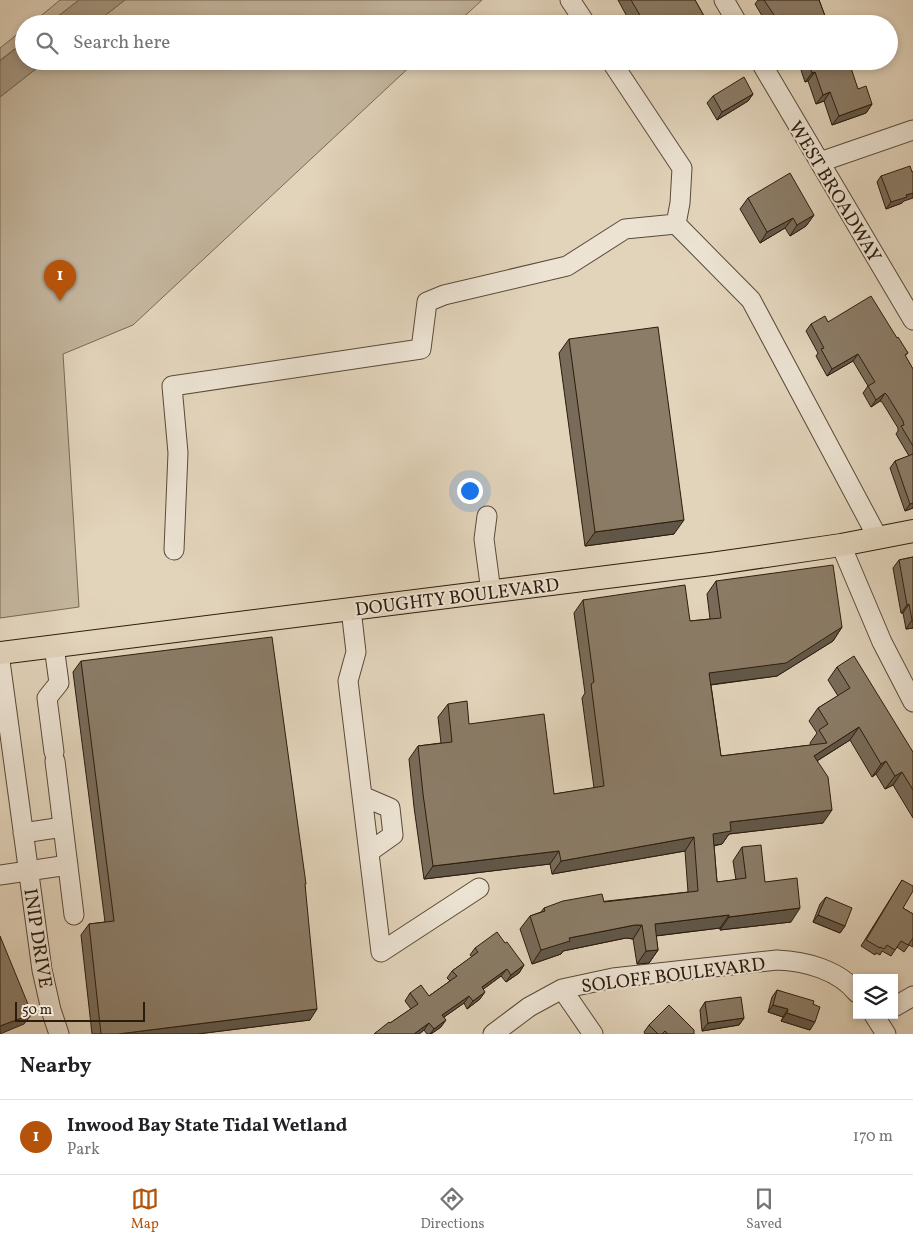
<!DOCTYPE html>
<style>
body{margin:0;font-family:Vollkorn,serif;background:#f2f2f2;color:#202124}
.controls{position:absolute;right:15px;bottom:15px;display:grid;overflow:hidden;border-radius:0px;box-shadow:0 2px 8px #0003}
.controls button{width:45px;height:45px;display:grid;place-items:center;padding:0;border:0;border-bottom:1px solid #e0e0e0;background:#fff;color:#202124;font:25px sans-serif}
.scale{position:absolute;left:15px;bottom:12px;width:130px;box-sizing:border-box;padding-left:5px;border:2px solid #2c1c0d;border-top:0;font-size:14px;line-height:18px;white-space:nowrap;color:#2c1c0d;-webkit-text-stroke:4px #ece3d3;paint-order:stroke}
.you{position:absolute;left:469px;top:490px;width:18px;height:18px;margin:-12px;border:4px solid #fff;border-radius:50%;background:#1a73e8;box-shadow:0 0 0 8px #1a73e833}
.badge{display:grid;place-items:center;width:32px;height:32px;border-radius:50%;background:#b45309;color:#fff;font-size:16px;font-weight:700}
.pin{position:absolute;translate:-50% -41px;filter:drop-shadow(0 1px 2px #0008)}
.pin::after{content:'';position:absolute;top:26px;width:18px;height:15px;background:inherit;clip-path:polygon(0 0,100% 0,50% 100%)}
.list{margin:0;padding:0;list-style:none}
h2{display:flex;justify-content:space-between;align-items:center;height:65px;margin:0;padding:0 20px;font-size:21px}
h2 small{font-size:16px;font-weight:400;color:#757577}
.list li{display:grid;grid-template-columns:32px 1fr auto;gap:15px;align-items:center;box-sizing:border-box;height:75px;padding:0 20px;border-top:1px solid #e0e0e0}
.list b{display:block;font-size:19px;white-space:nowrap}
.list p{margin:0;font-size:16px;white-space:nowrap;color:#757577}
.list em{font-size:16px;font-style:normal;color:#757577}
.icon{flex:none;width:28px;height:28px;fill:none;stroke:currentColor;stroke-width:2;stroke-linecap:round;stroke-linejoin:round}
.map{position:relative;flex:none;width:913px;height:1034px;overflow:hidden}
.search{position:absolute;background:#fff;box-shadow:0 2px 8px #0003;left:15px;right:15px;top:15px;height:55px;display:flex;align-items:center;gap:12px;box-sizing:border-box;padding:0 18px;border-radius:28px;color:#757577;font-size:19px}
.sheet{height:140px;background:#fff}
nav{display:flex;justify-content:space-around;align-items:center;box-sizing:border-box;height:70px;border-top:1px solid #e0e0e0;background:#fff;font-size:14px;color:#757577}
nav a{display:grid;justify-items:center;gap:2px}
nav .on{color:#b45309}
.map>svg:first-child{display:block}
.green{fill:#c3b59d;stroke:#786855}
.water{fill:#a49580;stroke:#746552}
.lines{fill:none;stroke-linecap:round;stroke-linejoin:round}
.minor-casing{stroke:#5a4a38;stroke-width:21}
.major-casing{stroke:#2c1c0d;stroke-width:24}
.minor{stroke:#ece3d3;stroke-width:19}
.major{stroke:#e2d4bb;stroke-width:22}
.wall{fill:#786b59;stroke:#2c1c0d}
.shaded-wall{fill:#615748;stroke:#2c1c0d}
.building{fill:#8b7c67;stroke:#2c1c0d}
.labels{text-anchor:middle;stroke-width:4;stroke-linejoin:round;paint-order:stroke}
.street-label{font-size:19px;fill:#2c1c0d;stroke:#ece3d3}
</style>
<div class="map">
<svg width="913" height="1034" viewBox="0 0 913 1034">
<rect width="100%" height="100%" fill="#e2d4bb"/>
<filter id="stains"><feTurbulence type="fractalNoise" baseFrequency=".004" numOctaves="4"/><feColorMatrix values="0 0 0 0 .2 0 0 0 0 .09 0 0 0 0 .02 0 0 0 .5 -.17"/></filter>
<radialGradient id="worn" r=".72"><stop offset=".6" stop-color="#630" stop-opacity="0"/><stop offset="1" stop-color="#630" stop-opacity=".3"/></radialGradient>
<path class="green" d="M60,0H79L48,24H31Z
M125,0H482L456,24H94Z
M24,29V42L0,60V48Z
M46,61H416L133,325L63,354L79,607L0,618V97Z"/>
<path class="water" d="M79,0H125L94,24H48Z
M24,42V61H46L0,97V61Z"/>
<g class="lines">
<g class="minor-casing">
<path id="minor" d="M570,0L586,24
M724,0L738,24
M611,61L682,168L680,203L676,224L751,300L878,538
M760,61L913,320
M820,162L913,130
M487,516L484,539L491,592
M841,545L882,642L913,702
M174,550L178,453L172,386L421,349L427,302L444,295L567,266L625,229L676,224
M351,609L356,652L348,681L381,952L479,888
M0,661L42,970L51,1010L59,1034
M54,752L47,698L59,683L54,646
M55,761L74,915
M362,796L390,808L393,835L369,852
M23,833L63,827
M0,875L68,865
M562,989L593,1034
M894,1007L913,996
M874,1015L886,1034
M493,1034L529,1007L562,989L613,978L777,960C805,961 839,970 857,993"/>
</g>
<g class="major-casing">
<path id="major" d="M0,653L711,564L841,545L913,531"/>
</g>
<use href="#minor" class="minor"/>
<use href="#major" class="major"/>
</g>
<path class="wall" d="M618,0H695L704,16L699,24H631Z
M758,0H819L828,24H767L755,4Z
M798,61H845L847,69L858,89L872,104L866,113L832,125L824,101L816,104L808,81L805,82Z
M753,94L748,101L717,120L707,103L713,96Z
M912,172L904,201L902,203L886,209L877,182L881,176Z
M748,198L814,215L806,226L790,236L785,228L760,243L740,209Z
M828,322L897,338L908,353L905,356L913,369V508L905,511L890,468L895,461L909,456L896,434L898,431V428L882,402L880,401L871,407L863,393L868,386L853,361L827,376L816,356L818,353L806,331L811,324Z
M569,339L674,534L585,546L559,353Z
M913,557V628L906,629L903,613H901L893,568L899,560Z
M716,581L842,627L833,641L777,676L711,685L721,756L811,745L810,743L817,733L809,721L818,708L838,696L828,680L837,667L913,752V818L893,785L885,789L876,774L872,777L850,740L817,761L823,823L729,834L722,844L714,846L717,882L736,880L733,861L742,847L791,922L720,930V928L656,936L658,950L649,963L637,964L633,939L626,938L563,951L561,954L532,964L520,929L530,916L541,912L544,908L688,892L685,851L552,874L550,864L424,879L414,807L409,759L418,746L441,743L438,717L448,704L469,724L554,794L594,788L582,698L585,693L574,613L583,600L690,621L710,619L707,594Z
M81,661L305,886L310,1020L197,1034H92L81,935L89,924L105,922L73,672Z
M902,880L903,908L913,914V947L909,945L904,952L897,947L891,956L882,951L880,955L876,953L875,955L861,946Z
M826,897L845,926L840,933L813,922L820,904Z
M505,943L524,965L519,973L506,982L501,976L483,989L480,999L467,1009L464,1003L444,1017L441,1027L431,1034H427L424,1030L419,1034H374L411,1009L405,1001L410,993L429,996L450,981L447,978L452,971L472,957L470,955L475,948Z
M777,990L813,1004L810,1030L781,1021L783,1017L768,1012L772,997Z
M705,1002L744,1018L739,1025L702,1031L700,1010Z
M649,1025L694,1034H645L644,1032Z"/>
<path class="shaded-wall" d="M783,15L777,24H771L776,18Z
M704,16L699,24H691Z
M815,72L808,81L805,82L812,73Z
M830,92L824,101L816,104L823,95Z
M753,94L748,101L717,120L722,112Z
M872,104L866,113L832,125L839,116Z
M913,193V198L904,201L902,203L886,209L891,202L906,195Z
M814,215L806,226L790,236L797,225Z
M793,218L785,228L760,243L767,232Z
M858,354L853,361L827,376L832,369Z
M885,393L880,401L871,407L876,400Z
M913,503V508L905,511L910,504Z
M684,520L674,534L585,546L595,532Z
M909,604L903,613H901L907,605Z
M912,620H913V628L906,629Z
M842,627L833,641L777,676L700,686L709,673Z
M859,727L850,740L804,769L814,756Z
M886,761L876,774L872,777L881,764Z
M902,772L893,785L885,789L895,776Z
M832,810L823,823L729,834L722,844L704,847L713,834L730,822Z
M694,837L685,851L552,874L561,861Z
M559,851L550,864L424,879L433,866Z
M800,908L791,922L720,930L729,917Z
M729,915L720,928L646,937L655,924Z
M818,915L845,926L840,933L813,922Z
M635,925H642L633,939L626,938L563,951L561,954L532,964L541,950L569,938Z
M658,950L649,963L637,964L646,951Z
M524,965L519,973L506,982L511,975Z
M507,969L501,976L477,994L482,987Z
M485,992L480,999L467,1009L473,1001Z
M469,996L464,1003L437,1022L442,1015Z
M773,1005L788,1009L783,1017L768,1012Z
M317,1009L310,1020L197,1034H118Z
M787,1013L815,1022L810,1030L781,1021Z
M32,1014L24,1024L0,1034V1026Z
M744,1018L739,1025L702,1031L708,1023Z
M446,1020L441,1027L431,1034H430L434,1029Z
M429,1023L424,1030L419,1034H414Z"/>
<path class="building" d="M631,0H695L704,16L691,24H645Z
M764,0H819L828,24H786L783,15L776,18Z
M808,61H845L847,69L851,68L858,89L866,86L872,104L839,116L830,92L823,95L815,72L812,73Z
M744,77L753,94L722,112L713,96Z
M910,166L912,172L913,171V193L906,195L907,197L891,202L881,176Z
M790,173L814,215L797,225L793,218L767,232L748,198Z
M871,296L897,338L898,337L908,353L905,355L913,369V446L901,426L904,425L903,421L887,395L885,393L876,400L868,386L875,382L858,354L832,369L821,349L824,348L811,324L825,316L828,322Z
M658,327L684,520L595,532L569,339Z
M913,454V503L910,504L895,461Z
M913,557V620H912L909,604L907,605L899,560Z
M833,565L842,627L786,663L709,673L721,756L827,743L819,730L828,724L818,708L850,688L837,667L854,656L913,752V790L902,772L895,776L886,761L881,764L859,727L814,756L828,777L832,810L730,822L731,831L713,834L717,882L746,878L742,847L761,845L765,882L797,878L800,908L729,917V915L655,924L658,950L646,951L642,925H635L569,938L570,941L541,950L530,916L545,911L544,908L563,901L602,894L604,902L698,891L694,837L561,861L559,851L433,866L423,794L418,746L452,742L448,704L467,701L469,724L544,714L554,794L604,786L591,684L594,682L583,600L685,585L690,621L721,618L716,581Z
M272,637L306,884H305L317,1009L118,1034H101L89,924L114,921L81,661Z
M902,880L913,886V891L903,908L913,914V938L908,945L901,941L895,950L887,945L884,949L880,947V948L866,940Z
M826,897L852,908L845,926L818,915Z
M497,932L505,943L507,942L524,965L511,975L507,969L482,987L485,992L473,1001L469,996L442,1015L446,1020L434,1029L429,1023L414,1034H374L389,1022L390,1023L418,1004L410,993L421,985L429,996L457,976L452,971L478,952L475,948Z
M0,936L32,1014L0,1026Z
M777,990L814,1001L813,1004L820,1007L815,1022L787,1013L788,1009L773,1005Z
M741,997L744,1018L708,1023L705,1002Z
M669,1005L694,1030V1034H668L665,1031L662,1034H658L649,1025Z"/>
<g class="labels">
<g class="street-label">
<text transform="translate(836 191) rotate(59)" y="7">WEST BROADWAY</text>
<text transform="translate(457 596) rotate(-7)" y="7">DOUGHTY BOULEVARD</text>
<text transform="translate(39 938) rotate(81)" y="7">INIP DRIVE</text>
<text transform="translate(673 974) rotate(-7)" y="7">SOLOFF BOULEVARD</text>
</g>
</g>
<rect width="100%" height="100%" filter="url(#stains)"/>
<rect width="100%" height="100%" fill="url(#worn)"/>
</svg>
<div class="controls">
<button><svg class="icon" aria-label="layers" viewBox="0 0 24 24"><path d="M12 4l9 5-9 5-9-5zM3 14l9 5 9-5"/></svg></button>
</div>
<div class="scale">50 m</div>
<div class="you"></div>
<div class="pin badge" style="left:60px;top:301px">1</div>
<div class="search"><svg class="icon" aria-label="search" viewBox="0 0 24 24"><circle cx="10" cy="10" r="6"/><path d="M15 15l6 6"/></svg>Search here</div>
</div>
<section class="sheet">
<h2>Nearby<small></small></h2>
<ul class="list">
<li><span class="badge">1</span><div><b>Inwood Bay State Tidal Wetland</b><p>Park</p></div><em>170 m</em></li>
</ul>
</section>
<nav>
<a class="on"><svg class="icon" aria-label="map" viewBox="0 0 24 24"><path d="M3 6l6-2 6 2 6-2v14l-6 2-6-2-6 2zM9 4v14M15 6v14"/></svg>Map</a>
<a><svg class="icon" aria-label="directions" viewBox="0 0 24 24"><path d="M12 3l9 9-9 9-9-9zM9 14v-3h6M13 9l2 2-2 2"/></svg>Directions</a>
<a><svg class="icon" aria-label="saved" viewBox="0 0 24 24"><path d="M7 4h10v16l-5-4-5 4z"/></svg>Saved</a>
</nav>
